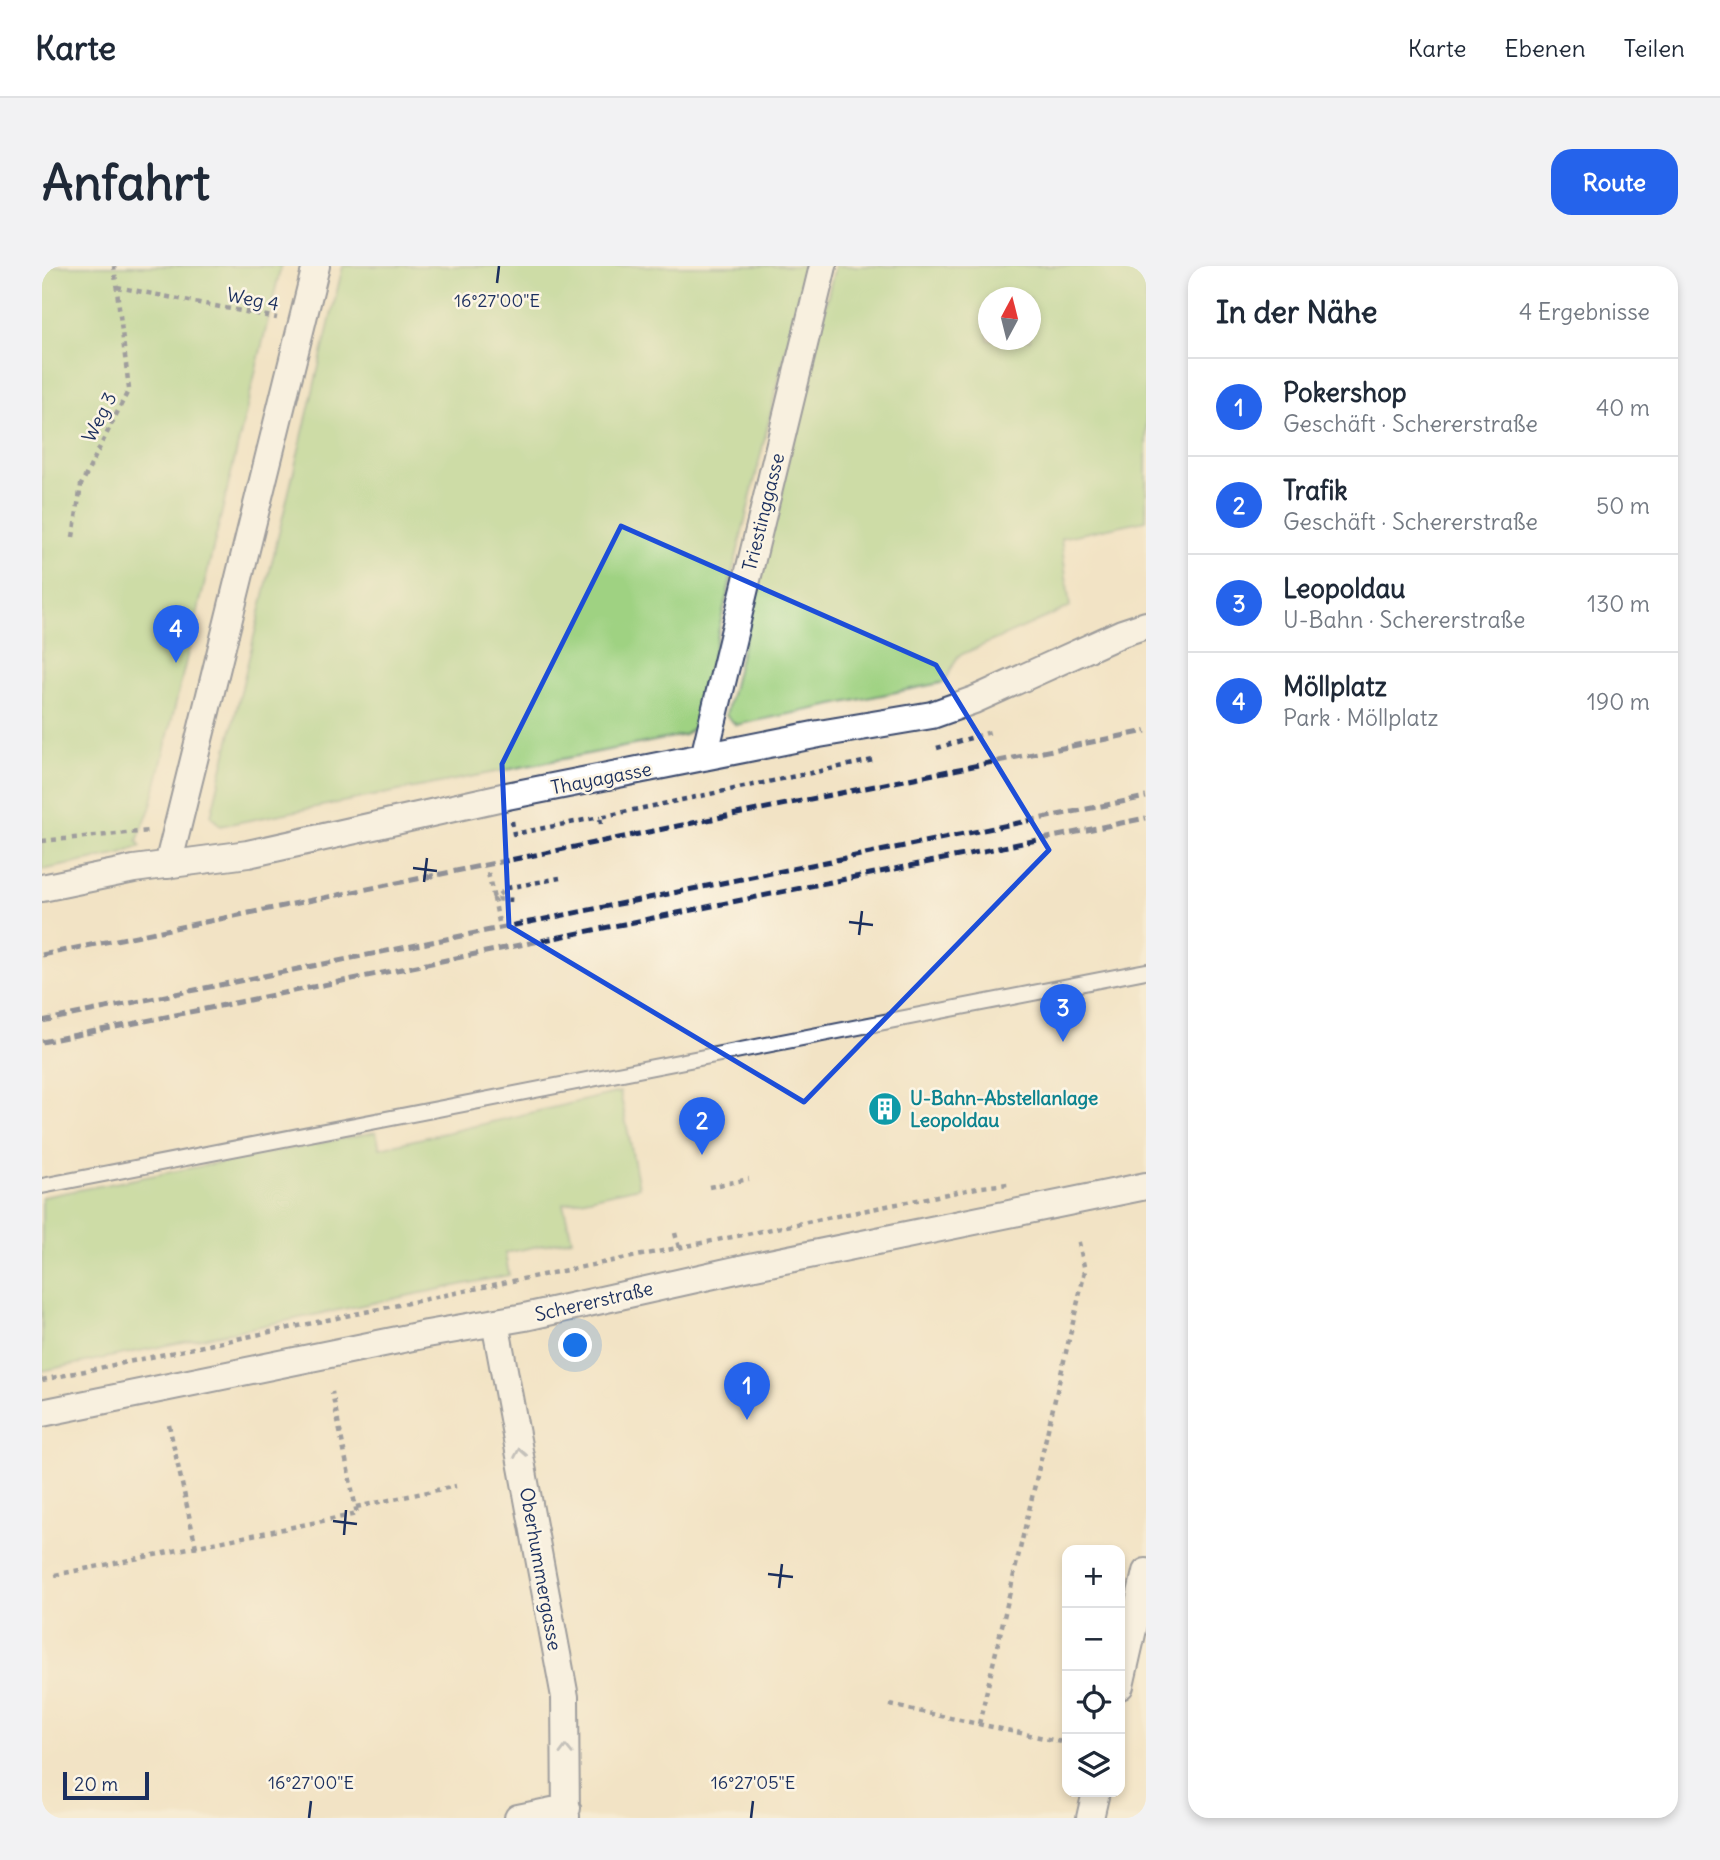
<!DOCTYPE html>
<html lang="de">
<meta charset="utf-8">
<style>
body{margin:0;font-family:Delius,sans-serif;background:#f2f2f3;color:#1f2937}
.controls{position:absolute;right:21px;bottom:21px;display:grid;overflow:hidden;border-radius:14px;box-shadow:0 4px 10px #0003}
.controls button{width:63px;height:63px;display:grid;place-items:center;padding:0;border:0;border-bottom:2px solid #e0e1e3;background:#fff;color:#1f2937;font:35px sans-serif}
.compass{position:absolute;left:936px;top:21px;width:63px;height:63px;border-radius:50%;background:#fff;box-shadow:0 4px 10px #0003;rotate:7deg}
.scale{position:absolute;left:21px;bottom:18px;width:86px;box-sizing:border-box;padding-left:7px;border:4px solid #1b2f5e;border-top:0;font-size:19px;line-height:24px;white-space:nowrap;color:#1b2f5e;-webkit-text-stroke:5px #fcf5e5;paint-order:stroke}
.you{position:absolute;left:534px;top:1080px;width:24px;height:24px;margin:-18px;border:5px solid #fff;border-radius:50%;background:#1a73e8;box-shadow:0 0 0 10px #1a73e833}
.badge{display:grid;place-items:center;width:46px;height:46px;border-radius:50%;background:#2563eb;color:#fff;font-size:23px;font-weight:700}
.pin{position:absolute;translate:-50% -58px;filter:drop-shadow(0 2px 4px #0008)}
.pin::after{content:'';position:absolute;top:37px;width:24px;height:21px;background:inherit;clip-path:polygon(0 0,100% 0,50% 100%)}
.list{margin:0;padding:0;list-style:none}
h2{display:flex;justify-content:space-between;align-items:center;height:91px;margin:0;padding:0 28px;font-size:30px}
h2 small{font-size:23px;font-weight:400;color:#747a83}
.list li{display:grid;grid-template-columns:46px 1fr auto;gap:21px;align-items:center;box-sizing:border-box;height:98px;padding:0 28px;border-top:2px solid #e0e1e3}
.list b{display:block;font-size:26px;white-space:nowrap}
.list p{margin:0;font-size:23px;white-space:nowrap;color:#747a83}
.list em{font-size:23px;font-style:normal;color:#747a83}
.icon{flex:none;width:38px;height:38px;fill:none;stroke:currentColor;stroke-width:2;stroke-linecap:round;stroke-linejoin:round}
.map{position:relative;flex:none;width:1104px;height:1552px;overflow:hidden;border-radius:21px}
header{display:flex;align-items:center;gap:42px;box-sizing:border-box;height:98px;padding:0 35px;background:#fff;border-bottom:2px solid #e0e1e3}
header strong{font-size:33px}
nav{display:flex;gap:38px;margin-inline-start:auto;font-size:24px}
.intro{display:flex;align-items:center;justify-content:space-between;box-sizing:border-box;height:168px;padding:0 42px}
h1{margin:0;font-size:49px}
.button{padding:18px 32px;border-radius:21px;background:#2563eb;color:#fff;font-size:24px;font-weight:700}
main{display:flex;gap:42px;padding:0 42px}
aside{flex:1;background:#fff;border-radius:21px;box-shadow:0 4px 10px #0003}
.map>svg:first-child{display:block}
.green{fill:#9fd282;stroke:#5d8070;stroke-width:2;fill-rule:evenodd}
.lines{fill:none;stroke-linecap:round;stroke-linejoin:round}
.lane-casing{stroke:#3b4a6d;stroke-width:18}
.street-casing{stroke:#3b4a6d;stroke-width:30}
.path{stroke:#3b4a6d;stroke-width:4.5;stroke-dasharray:5 5;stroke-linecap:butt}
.lane{stroke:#fff;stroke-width:14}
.street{stroke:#fff;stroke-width:26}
.rail{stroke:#1b2f5e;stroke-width:5;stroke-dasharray:10 5;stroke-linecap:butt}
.oneway{stroke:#8d97ae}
.marked{fill:none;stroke:#1d4ed8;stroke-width:5;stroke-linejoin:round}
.ticks{fill:none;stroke:#1b2f5e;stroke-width:2.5}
.labels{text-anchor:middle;stroke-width:5;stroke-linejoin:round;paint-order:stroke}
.street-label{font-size:19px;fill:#1b2f5e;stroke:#fcf5e5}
.culture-label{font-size:19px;font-weight:bold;fill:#0d838f;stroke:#fcf5e5;text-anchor:start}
.ticks-label{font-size:18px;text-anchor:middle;fill:#1b2f5e;stroke:#fcf5e5;stroke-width:5;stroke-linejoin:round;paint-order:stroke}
</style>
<header>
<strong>Karte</strong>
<nav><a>Karte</a><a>Ebenen</a><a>Teilen</a></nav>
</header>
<div class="intro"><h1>Anfahrt</h1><a class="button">Route</a></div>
<main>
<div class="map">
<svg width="1104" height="1552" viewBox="0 0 1104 1552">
<rect width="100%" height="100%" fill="#fcf5e5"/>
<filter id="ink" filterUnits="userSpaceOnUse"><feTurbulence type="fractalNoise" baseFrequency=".0143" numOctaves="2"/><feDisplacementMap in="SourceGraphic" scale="14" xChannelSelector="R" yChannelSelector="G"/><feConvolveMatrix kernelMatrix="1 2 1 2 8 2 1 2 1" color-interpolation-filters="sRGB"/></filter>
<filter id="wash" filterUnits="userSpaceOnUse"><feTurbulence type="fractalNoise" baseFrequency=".00686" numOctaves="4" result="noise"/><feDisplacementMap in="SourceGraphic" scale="28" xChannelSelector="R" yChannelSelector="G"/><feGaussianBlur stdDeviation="1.57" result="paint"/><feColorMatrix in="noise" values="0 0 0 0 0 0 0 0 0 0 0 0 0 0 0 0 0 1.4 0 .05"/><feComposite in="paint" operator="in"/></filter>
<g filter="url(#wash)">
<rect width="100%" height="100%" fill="#f2e3c5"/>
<path class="green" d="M0,0H239L109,540L95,575L99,580L79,588L0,604Z
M301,0H764L654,459L643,469L178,560L169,550Z
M793,0H1104V254L1019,272L1028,341L916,390L903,416L694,459L684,449ZM946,32H988V74H946Z
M578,826L597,921L521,938L530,973L463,987L467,1009L0,1105V931L334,866L338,882Z"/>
</g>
<g filter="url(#ink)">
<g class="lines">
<g class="lane-casing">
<path id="lane" d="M0,920L1104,705"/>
</g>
<g class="street-casing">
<path id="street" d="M662,491L781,0
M126,599L274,0
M0,622L92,603L206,588L465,530L777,468L890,449L932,434L1080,367L1104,359
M453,1056L523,1431L524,1552
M0,1147L385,1068L483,1051L703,1002L1104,920
M1078,1420L1104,1306
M476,1552L525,1542
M1048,1552L1054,1526"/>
</g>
<path class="path" d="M75,21L235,52
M31,271L39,219L87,123L72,0
M895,482L952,465
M470,555L472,568L558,551
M559,558L558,551L831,494
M0,575L107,565
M446,607L452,633L473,634
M457,656L452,633L465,622L518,612
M667,921L707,913
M633,967L637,982
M0,1114L475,1014L940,921L966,918
M127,1159L154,1281
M314,1241L414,1220
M13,1309L315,1248L290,1126
M848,1439L1025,1477
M937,1458L1043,1005L1036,972"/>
<use href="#lane" class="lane"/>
<use href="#street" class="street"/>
<path class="rail" d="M0,689L1104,465
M0,755L1104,531
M0,776L1104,552"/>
</g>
<defs><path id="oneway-chevron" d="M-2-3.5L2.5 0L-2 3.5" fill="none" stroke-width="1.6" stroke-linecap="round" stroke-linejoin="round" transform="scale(1.75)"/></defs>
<g class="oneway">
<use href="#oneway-chevron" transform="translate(478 1187) rotate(-100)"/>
<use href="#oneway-chevron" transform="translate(524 1484) rotate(-91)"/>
</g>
</g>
<path d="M0 0H1104V1552H0ZM579,260L894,399L1007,584L762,836L467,660L460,498Z" fill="#f2e3c5" fill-opacity=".55" fill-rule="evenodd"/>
<path class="marked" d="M579,260L894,399L1007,584L762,836L467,660L460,498Z"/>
<path class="ticks" d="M455,17L457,0M371,602L395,605M382,616L385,592M807,656L831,659M817,669L820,645M291,1255L315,1258M302,1269L304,1244M726,1308L751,1311M737,1322L740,1298M267,1552L269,1535M709,1552L711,1535"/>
<defs>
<g id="building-disc" transform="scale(1.75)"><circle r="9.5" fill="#0f9aa8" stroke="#fcf5e5"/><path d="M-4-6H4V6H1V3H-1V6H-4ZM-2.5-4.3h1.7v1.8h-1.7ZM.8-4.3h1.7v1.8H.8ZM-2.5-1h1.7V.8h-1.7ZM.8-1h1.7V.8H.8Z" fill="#fff"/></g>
</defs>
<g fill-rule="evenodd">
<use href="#building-disc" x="843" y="843"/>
</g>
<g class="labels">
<g class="street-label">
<text transform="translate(211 33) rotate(11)" y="7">Weg 4</text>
<text transform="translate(57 151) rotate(-63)" y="7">Weg 3</text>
<text transform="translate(721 246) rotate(-76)" y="7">Triestinggasse</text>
<text transform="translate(559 512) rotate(-11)" y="7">Thayagasse</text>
<text transform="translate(552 1035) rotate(-13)" y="7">Schererstraße</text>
<text transform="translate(499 1303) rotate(80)" y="7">Oberhummergasse</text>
</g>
<g class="culture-label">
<text x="868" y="839">U-Bahn-Abstellanlage<tspan x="868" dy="22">Leopoldau</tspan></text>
</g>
</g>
<g class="ticks-label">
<text x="455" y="41">16°27'00"E</text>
<text x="269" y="1523">16°27'00"E</text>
<text x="711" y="1523">16°27'05"E</text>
</g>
</svg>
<div class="controls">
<button>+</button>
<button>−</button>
<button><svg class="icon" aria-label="locate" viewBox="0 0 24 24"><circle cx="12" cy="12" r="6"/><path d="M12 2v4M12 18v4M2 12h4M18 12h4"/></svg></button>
<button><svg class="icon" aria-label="layers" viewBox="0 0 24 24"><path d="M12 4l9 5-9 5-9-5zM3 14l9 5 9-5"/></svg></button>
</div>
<svg class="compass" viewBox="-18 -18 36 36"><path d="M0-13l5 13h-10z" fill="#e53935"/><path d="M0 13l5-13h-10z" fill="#747a83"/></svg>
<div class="scale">20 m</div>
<div class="you"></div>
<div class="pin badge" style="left:705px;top:1154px">1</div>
<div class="pin badge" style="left:660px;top:889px">2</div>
<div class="pin badge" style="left:1021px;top:776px">3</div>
<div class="pin badge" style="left:134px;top:397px">4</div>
</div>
<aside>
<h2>In der Nähe<small>4 Ergebnisse</small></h2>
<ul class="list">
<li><span class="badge">1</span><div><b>Pokershop</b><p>Geschäft · Schererstraße</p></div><em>40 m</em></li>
<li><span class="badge">2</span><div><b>Trafik</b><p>Geschäft · Schererstraße</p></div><em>50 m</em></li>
<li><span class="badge">3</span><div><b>Leopoldau</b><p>U-Bahn · Schererstraße</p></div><em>130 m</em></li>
<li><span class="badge">4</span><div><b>Möllplatz</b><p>Park · Möllplatz</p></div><em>190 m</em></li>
</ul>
</aside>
</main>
